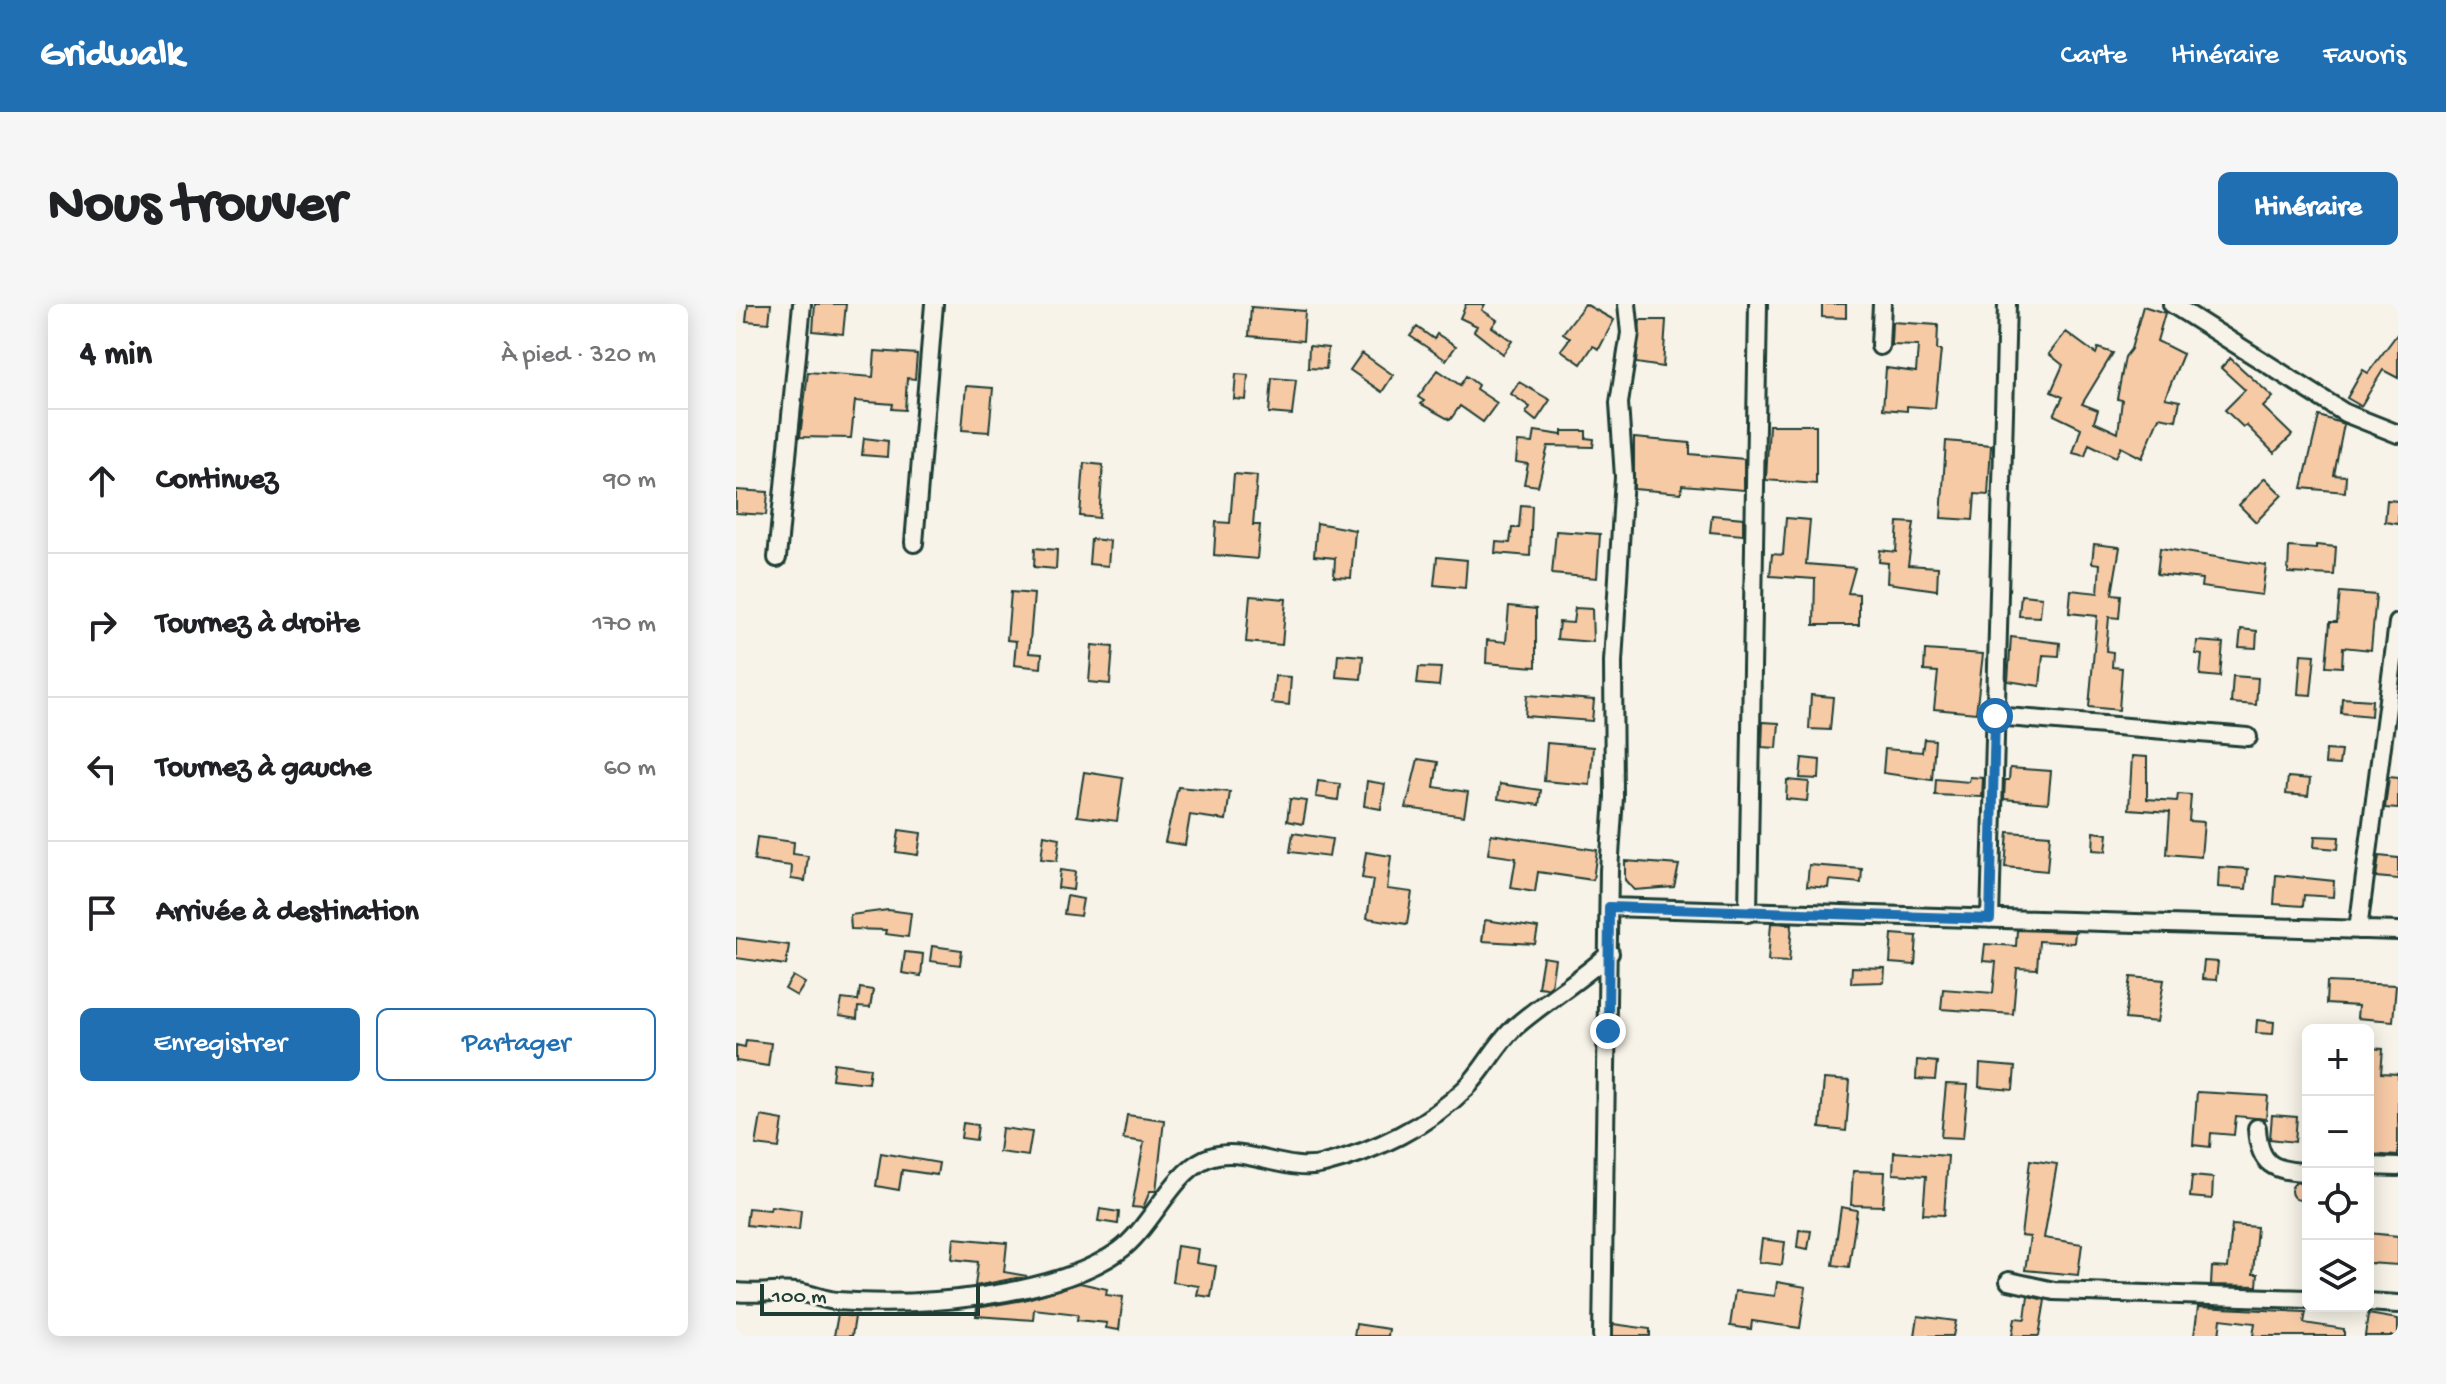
<!DOCTYPE html>
<html lang="fr">
<meta charset="utf-8">
<style>
body{margin:0;font-family:"Gochi Hand",sans-serif;background:#f6f6f6;color:#202124}
.controls{position:absolute;right:24px;bottom:24px;display:grid;overflow:hidden;border-radius:12px;box-shadow:0 4px 20px #0003}
.controls button{width:72px;height:72px;display:grid;place-items:center;padding:0;border:0;border-bottom:2px solid #e0e0e0;background:#fff;color:#202124;font:40px sans-serif}
.scale{position:absolute;left:24px;bottom:20px;width:220px;box-sizing:border-box;padding-left:8px;border:4px solid #1f3d34;border-top:0;font-size:22px;line-height:28px;white-space:nowrap;color:#1f3d34;-webkit-text-stroke:6px #f7f3e8;paint-order:stroke}
.stop{position:absolute;width:24px;height:24px;margin:-18px;border:6px solid #1f6fb2;border-radius:50%;background:#fff}
.stop.end{background:#1f6fb2;border-color:#fff;box-shadow:0 2px 8px #0008}
.list{margin:0;padding:0;list-style:none}
h2{display:flex;justify-content:space-between;align-items:center;height:104px;margin:0;padding:0 32px;font-size:34px}
h2 small{font-size:26px;font-weight:400;color:#757577}
.list li{display:grid;grid-template-columns:52px 1fr auto;gap:24px;align-items:center;box-sizing:border-box;height:144px;padding:0 32px;border-top:2px solid #e0e0e0}
.list b{display:block;font-size:30px;white-space:nowrap}
.list em{font-size:26px;font-style:normal;color:#757577}
.actions{display:flex;gap:16px;padding:24px 32px}
.actions a{flex:1;padding:18px 0;border:2px solid #1f6fb2;border-radius:12px;text-align:center;font-size:28px;color:#1f6fb2}
.actions .main{background:#1f6fb2;color:#fff}
.icon{flex:none;width:44px;height:44px;fill:none;stroke:currentColor;stroke-width:2;stroke-linecap:round;stroke-linejoin:round}
.map{position:relative;flex:none;width:1662px;height:1032px;overflow:hidden;border-radius:12px}
header{display:flex;align-items:center;gap:48px;box-sizing:border-box;height:112px;padding:0 40px;background:#1f6fb2;color:#fff}
header strong{font-size:38px}
nav{display:flex;gap:44px;margin-inline-start:auto;font-size:28px}
.intro{display:flex;align-items:center;justify-content:space-between;box-sizing:border-box;height:192px;padding:0 48px}
h1{margin:0;font-size:56px}
.button{padding:20px 36px;border-radius:12px;background:#1f6fb2;color:#fff;font-size:28px;font-weight:700}
main{display:flex;gap:48px;padding:0 48px}
aside{flex:1;background:#fff;border-radius:12px;box-shadow:0 4px 20px #0003}
.map>svg:first-child{display:block}
.building{fill:#f7caa6;stroke:#1f3d34;stroke-width:2}
.lines{fill:none;stroke-linecap:round;stroke-linejoin:round}
.street-casing{stroke:#1f3d34;stroke-width:22}
.street{stroke:#f7f3e8;stroke-width:16}
.route{stroke:#1f6fb2;stroke-width:10}
</style>
<header>
<strong>Gridwalk</strong>
<nav><a>Carte</a><a>Itinéraire</a><a>Favoris</a></nav>
</header>
<div class="intro"><h1>Nous trouver</h1><a class="button">Itinéraire</a></div>
<main>
<aside>
<h2>4 min<small>À pied · 320 m</small></h2>
<ul class="list">
<li><svg class="icon" aria-label="ahead" viewBox="0 0 24 24"><path d="M12 20V5M6 11l6-6 6 6"/></svg><div><b>Continuez</b></div><em>90 m</em></li>
<li><svg class="icon" aria-label="right" viewBox="0 0 24 24"><path d="M7 20v-9h11M14 6l5 5-5 5"/></svg><div><b>Tournez à droite</b></div><em>170 m</em></li>
<li><svg class="icon" aria-label="left" viewBox="0 0 24 24"><path d="M17 20v-9H6M10 6l-5 5 5 5"/></svg><div><b>Tournez à gauche</b></div><em>60 m</em></li>
<li><svg class="icon" aria-label="arrive" viewBox="0 0 24 24"><path d="M6 21V4h12l-3 4 3 4H6"/></svg><div><b>Arrivée à destination</b></div></li>
</ul>
<div class="actions"><a class="main">Enregistrer</a><a>Partager</a></div>
</aside>
<div class="map">
<svg width="1662" height="1032" viewBox="0 0 1662 1032">
<rect width="100%" height="100%" fill="#f7f3e8"/>
<filter id="ink" filterUnits="userSpaceOnUse"><feTurbulence type="fractalNoise" baseFrequency=".0125" numOctaves="2"/><feDisplacementMap in="SourceGraphic" scale="16" xChannelSelector="R" yChannelSelector="G"/><feConvolveMatrix kernelMatrix="1 2 1 2 8 2 1 2 1" color-interpolation-filters="sRGB"/></filter>
<g filter="url(#ink)">
<path class="building" d="M12,0H35L33,19L10,17Z
M79,0H110L107,30L77,27Z
M730,0H749L746,6L761,16L756,23L776,37L767,50L738,27L741,22L724,14Z
M849,0L878,16L863,45L857,42L845,60L825,46L834,34L827,29Z
M1086,0H1110V14L1086,13Z
M1407,2L1429,9L1421,37L1447,50L1429,94L1444,97L1440,116L1423,113L1406,154L1385,143L1380,153L1353,140L1349,152L1337,149L1345,124L1318,111L1327,93L1315,88L1327,61L1313,50L1330,28L1360,50L1362,44L1377,49L1346,100L1362,106L1358,118L1382,129L1386,96L1381,95L1389,53L1395,45Z
M515,3L569,7L567,37L513,32Z
M904,16H930L927,63L900,59Z
M1156,18L1202,21L1201,46H1205L1199,104L1171,102V107L1147,105L1150,64L1180,68L1182,42L1155,41Z
M681,23L698,35L701,30L720,42L710,56L674,32Z
M1662,29V74L1647,66L1625,102L1611,94L1627,66L1632,69Z
M573,42L592,44L590,65L572,64Z
M139,47L181,50L179,75L171,74L169,106L156,105L157,100L119,97L115,134L64,133L72,68L137,73Z
M626,49L657,71L646,88L614,66Z
M1494,54L1537,93L1527,103L1556,131L1538,149L1510,121L1507,123L1489,106L1509,86L1485,64Z
M702,66L724,81L730,72L742,81L740,85L761,99L747,118L724,102L714,116L685,100L688,97L682,93Z
M500,70L512,71L510,96L498,95Z
M536,74L560,76L556,111L533,109Z
M783,78L814,96L800,117L790,109L794,103L775,90Z
M230,82L257,84L253,128L226,126Z
M1583,112L1608,120L1598,171L1610,172L1609,188L1566,184Z
M1033,121H1080V180L1030,176Z
M799,127L826,131V127H850V134L858,135L857,143L812,142L802,182L788,180L792,160L780,158L782,138L797,139Z
M128,134L152,137L151,153L126,151Z
M898,134L954,139V150L1008,155V186L946,181L945,189L898,185Z
M1210,137L1255,141L1252,191L1239,190L1237,216L1205,214Z
M348,159L367,161L363,214L344,212Z
M498,170L521,172L517,221H524L521,255L478,251L480,218L494,219Z
M1529,174L1546,191L1520,218L1503,201Z
M0,186L32,188L30,211L0,209Z
M1651,196L1662,197V220L1649,218Z
M785,201L796,202L794,252L759,249L760,238L774,239L776,224H783Z
M976,211L1007,214V231L974,228Z
M1050,214L1074,216L1070,260L1119,264L1112,289L1123,290V321H1078L1079,275L1034,272L1036,250L1047,251Z
M1162,218L1178,219L1172,261L1202,263L1201,286L1151,279L1152,259L1143,258L1144,246L1160,248Z
M581,219L619,226L615,274L598,273L599,254L578,252Z
M820,227L864,230L861,274L816,270Z
M355,235L374,237L372,262L353,260Z
M1358,240L1384,243L1376,290L1385,291L1383,314L1373,313L1370,347L1377,348L1376,363L1386,364L1383,406L1353,403L1361,312L1333,309L1335,286L1362,289L1364,260L1356,259Z
M1580,241L1600,243L1598,271L1552,269L1553,243L1580,245Z
M299,244L321,246L320,265L298,263Z
M1424,244L1530,261L1526,291L1465,283L1466,275L1421,270Z
M701,253L731,256L729,284L698,281Z
M275,288L298,290L293,349L306,350L305,364L278,361L280,337L271,336Z
M1604,288L1640,291L1635,346L1607,343L1606,363L1590,362L1594,318H1601Z
M1285,291L1306,293L1304,313L1283,312Z
M514,292L550,295L546,341L510,338Z
M773,302L800,305V363L750,359L751,336L770,338Z
M839,304L856,305L857,338L821,335L823,318L837,319Z
M1505,325L1521,327L1520,344L1503,343Z
M1275,333L1324,339L1323,352L1307,351L1304,382L1272,377Z
M1461,337L1487,339L1484,373L1464,371L1466,351L1460,350Z
M356,341L377,343L374,380L353,378Z
M1189,346L1247,350L1240,409L1198,405L1202,368L1188,367Z
M602,350L627,352L625,375L600,373Z
M1565,350L1579,351L1575,391L1562,390Z
M683,363L705,364L703,382L681,380Z
M539,372L555,373L553,401L536,399Z
M1497,372L1522,374L1520,401L1495,399Z
M791,391L858,396L856,417L789,412Z
M1075,391L1097,393L1094,426L1073,425Z
M1606,394L1636,396L1635,412L1605,409Z
M1027,418L1043,419L1041,444L1026,443Z
M1188,435L1199,436L1196,476L1147,469L1149,445L1186,448Z
M811,439L857,443L854,481L808,477Z
M1590,446L1605,447L1603,461L1589,460Z
M1396,452L1411,453V495L1441,497L1442,490L1455,491L1453,517L1468,518L1465,553L1431,550L1434,508L1393,505Z
M1066,454L1084,456L1083,475L1064,474Z
M682,455L702,458L698,483L732,488L728,512L670,504Z
M1274,464L1315,467L1312,499L1268,495L1269,476H1273Z
M348,468L387,474L381,517L341,512Z
M1234,473L1247,474L1246,493L1199,491L1200,475L1233,478Z
M1552,473L1574,475L1572,492L1550,490Z
M1653,473L1662,474V505L1649,504Z
M1051,476L1073,478L1071,497L1050,495Z
M582,477L604,480L602,496L580,493Z
M631,477L649,480L645,505L628,502Z
M764,480L805,486L803,501L762,495Z
M442,483L494,488L490,516L454,511L449,541L429,538Z
M554,495L571,497L567,520L551,517Z
M163,526L185,529L182,551L160,548Z
M1272,528L1314,531L1311,567L1269,563Z
M1358,528L1372,530L1370,547L1357,546Z
M557,529L596,535L593,553L554,548Z
M755,530L861,546L857,576L802,568L799,588L775,584L780,554L752,550Z
M308,531L324,534L321,557L305,555Z
M1579,532L1603,533L1602,545L1578,543Z
M21,533L58,538L57,550L72,552L69,577L55,575L56,562L18,557Z
M630,548L655,552L651,585L676,588L671,620L631,614L637,576L626,574Z
M1643,552L1662,554V575L1640,573Z
M889,557L943,561L938,583L898,586L889,576Z
M1073,561L1126,565L1125,579L1093,576L1092,584L1071,582Z
M1483,563L1512,565L1510,585L1482,583Z
M324,566L339,568L337,586L322,584Z
M1540,571L1598,577L1597,593L1568,591L1567,602L1538,600Z
M331,592L347,595L344,612L328,610Z
M152,606L175,609L172,633L149,630L150,626L115,625L114,611Z
M749,616L802,624L799,640L746,637Z
M1035,619L1056,620L1053,658L1032,657Z
M1281,626L1339,628L1338,639L1303,637L1301,665L1281,664L1277,710L1205,705L1207,685L1257,689L1260,658L1247,657L1249,640L1280,642Z
M1156,630L1181,632L1179,661L1154,659Z
M0,634L53,641L50,661L0,654Z
M196,642L226,646L224,661L194,657Z
M169,648L187,650L185,672L166,669Z
M807,653L819,655L815,681L811,684L802,683Z
M1468,657L1482,658L1480,676L1466,675Z
M1116,663L1149,664L1148,678L1115,679Z
M57,672L69,679L61,692L49,685Z
M1395,673L1428,676L1421,718L1389,715Z
M1591,678L1660,681L1657,717L1621,714L1622,702L1590,700Z
M124,684L137,686L134,704L122,703L121,715L103,712L106,695L122,697Z
M1521,716L1538,718L1537,730L1520,729Z
M10,736L35,739L32,762L0,757V741L9,743Z
M1632,744L1647,745L1645,769L1662,770V852L1632,850Z
M1181,756L1201,758L1199,776L1180,775Z
M98,759L134,764L132,779L96,775Z
M1244,760L1279,763L1277,786L1243,783Z
M1088,775L1114,777L1110,827L1084,824Z
M1210,780L1232,781L1227,834L1205,833Z
M1461,788L1532,792L1530,815L1500,812L1498,831L1475,829L1474,843L1457,841Z
M391,811L428,816L420,887H414L407,904L396,903L408,838L387,835Z
M1536,811L1561,813L1559,838L1534,835Z
M25,812L47,816L43,844L20,841Z
M227,819L242,821L240,836L225,834Z
M266,824L296,828L292,852L263,848Z
M1158,848L1212,852L1208,911L1187,910L1190,872L1157,870Z
M145,849L203,859L201,871L166,866L163,886L140,882Z
M1294,856L1321,860L1308,934L1346,940L1342,971L1289,966L1294,933L1285,932Z
M1117,867L1149,868L1147,902L1115,901Z
M1456,872L1477,874L1476,895L1454,893Z
M1555 887a9 9 0 1 1 18 0a9 9 0 1 1-18 0Z
M35,902L65,906L63,926L10,921L12,904L34,906Z
M1105,903L1121,906L1113,963L1097,961Z
M364,905L383,908L382,920L362,917Z
M1496,921L1521,923L1517,970H1522L1521,982L1475,981L1476,963L1492,964Z
M1063,926L1075,927L1072,945L1061,943Z
M1632,929L1662,932V961L1632,959Z
M218,934L271,939L268,968L291,972L239,982L242,958L216,955Z
M1026,935L1049,938L1046,961L1023,958Z
M441,942L462,945L460,959L480,962L475,993L461,991L463,982L436,978Z
M1041,978L1070,983L1064,1024L1016,1017L1015,1025L994,1022L999,987L1039,992Z
M344,979L371,985L370,991L387,993L383,1026L370,1024L371,1019L341,1016L342,1010L298,1005L297,1016L240,1012L241,1004L288,996Z
M1292,992L1309,996L1303,1032H1276L1279,1014L1289,1015Z
M1462,1003L1570,1008L1568,1019L1608,1025V1032H1517L1519,1019L1485,1015L1483,1032H1458Z
M102,1010L119,1013L116,1032H98Z
M1632,1010L1662,1015V1032H1629Z
M1182,1012L1220,1017L1217,1032H1179Z
M620,1020L653,1025L652,1032H618Z
M877,1020L914,1025V1032H877Z"/>
<g class="lines">
<g class="street-casing">
<path id="street" d="M1436,0L1609,109L1662,130
M1144,42L1146,0
M178,239L198,0
M41,254L66,0
M1259,412L1512,433
M873,603L1662,627
M1012,609L1022,0
M1254,615L1271,0
M1622,626L1662,319
M1521,824C1523,861 1537,867 1572,868
M1632,862L1662,863
M1273,977L1318,987L1572,995
M0,988C20,991 40,986 60,988C74,989 87,996 101,997C181,1003 316,994 383,947C414,925 435,871 469,855C506,838 549,871 588,860C639,847 692,822 730,784C748,766 760,740 779,723C810,696 844,677 874,649
M1632,998L1662,1000
M866,1032L873,566L878,493L877,358L888,173L883,99L894,29L891,0"/>
</g>
<use href="#street" class="street"/>
</g>
</g>
<g class="lines" filter="url(#ink)">
<path class="route" d="M872,727L873,603L1254,615L1259,412"/>
</g>
</svg>
<div class="controls">
<button>+</button>
<button>−</button>
<button><svg class="icon" aria-label="locate" viewBox="0 0 24 24"><circle cx="12" cy="12" r="6"/><path d="M12 2v4M12 18v4M2 12h4M18 12h4"/></svg></button>
<button><svg class="icon" aria-label="layers" viewBox="0 0 24 24"><path d="M12 4l9 5-9 5-9-5zM3 14l9 5 9-5"/></svg></button>
</div>
<div class="scale">100 m</div>
<div class="stop" style="left:1259px;top:412px"></div>
<div class="stop end" style="left:872px;top:727px"></div>
</div>
</main>
